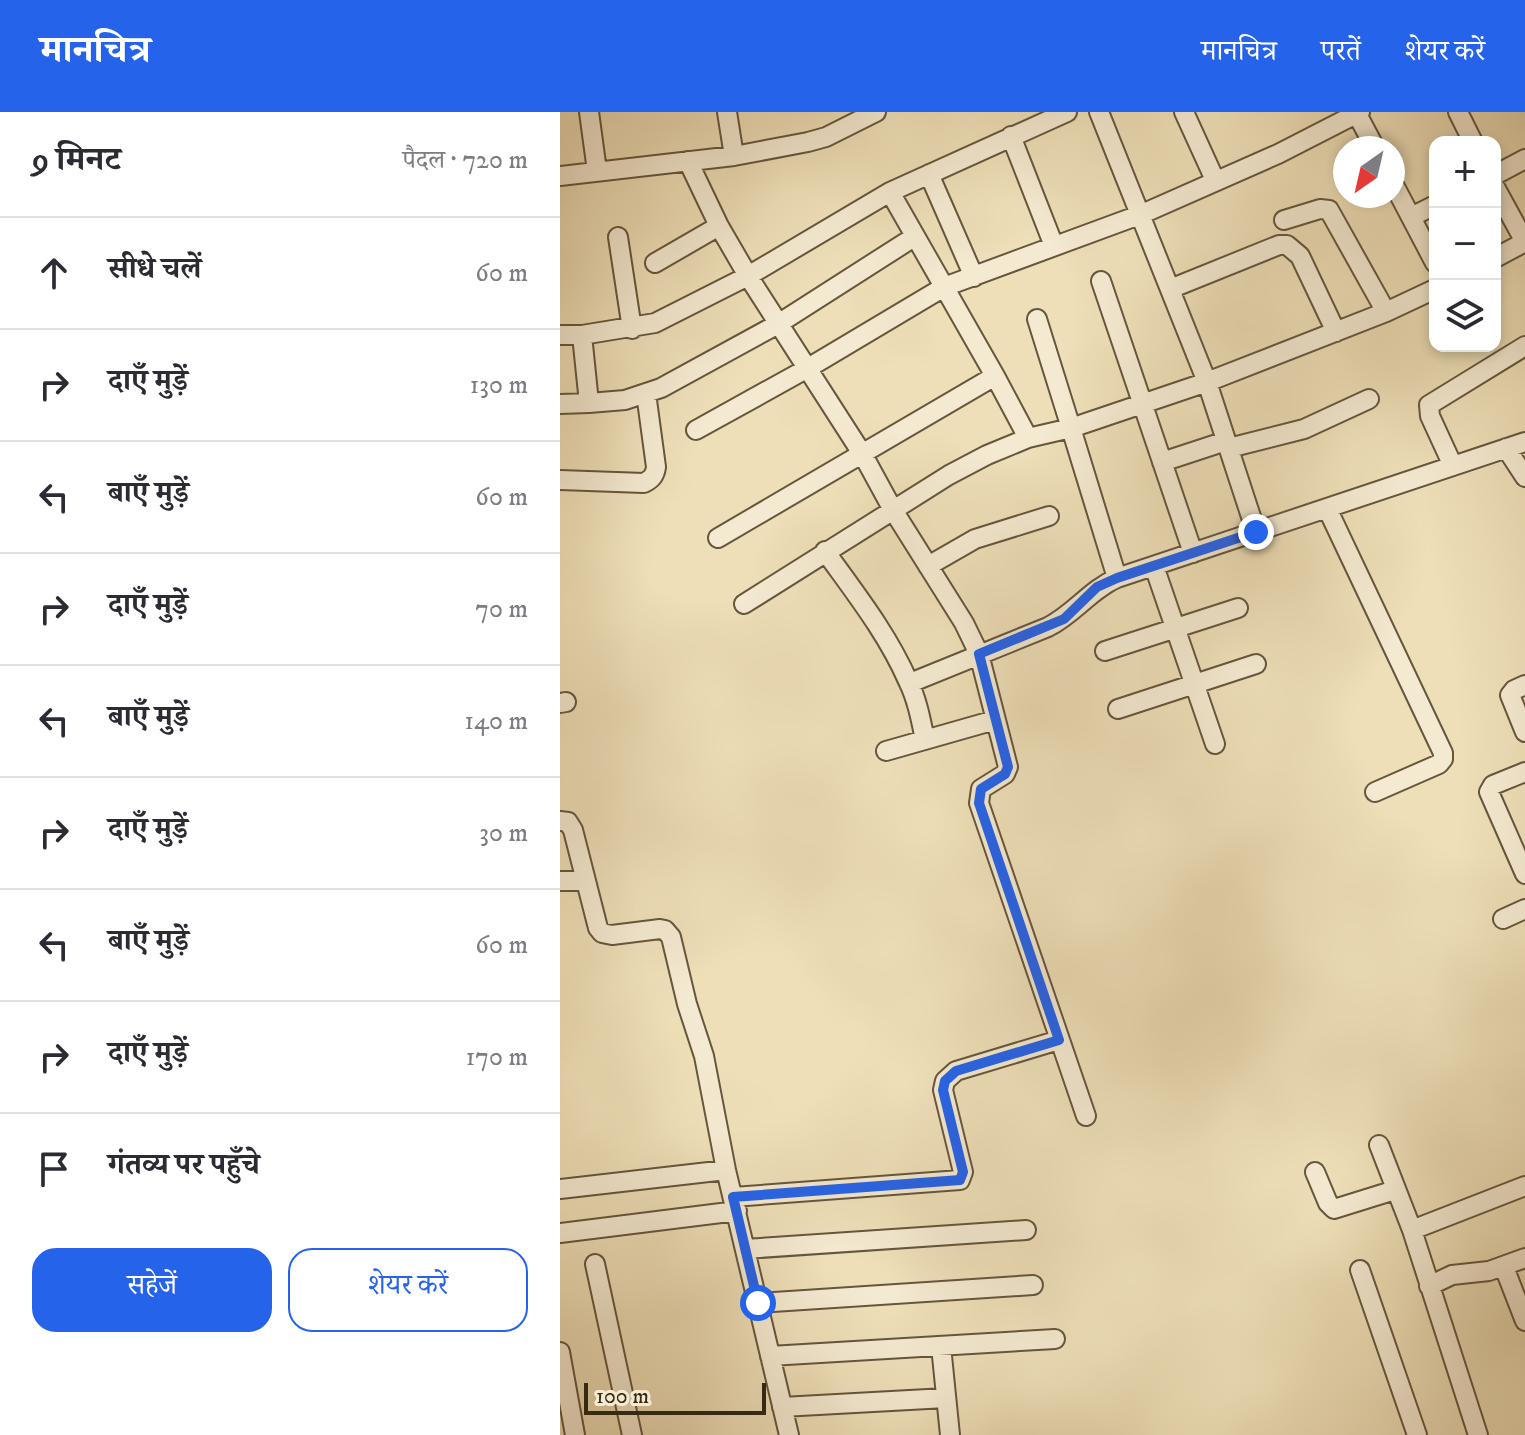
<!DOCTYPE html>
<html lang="hi">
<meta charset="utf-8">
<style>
body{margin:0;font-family:"IM FELL DW Pica","Noto Serif Devanagari",serif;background:#f2f2f3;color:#2b2b33}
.controls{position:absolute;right:24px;top:24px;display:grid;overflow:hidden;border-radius:16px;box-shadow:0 4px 12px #0003}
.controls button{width:72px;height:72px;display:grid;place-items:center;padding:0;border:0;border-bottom:2px solid #e1e1e2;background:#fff;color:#2b2b33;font:40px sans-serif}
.compass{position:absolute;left:773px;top:24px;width:72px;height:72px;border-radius:50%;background:#fff;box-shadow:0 4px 12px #0003;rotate:214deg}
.scale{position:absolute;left:24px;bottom:20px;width:182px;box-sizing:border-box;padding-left:8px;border:4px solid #382913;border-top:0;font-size:22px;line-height:28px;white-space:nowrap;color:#382913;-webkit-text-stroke:6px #f4ead1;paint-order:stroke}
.stop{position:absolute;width:24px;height:24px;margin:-18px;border:6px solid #2563eb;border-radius:50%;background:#fff}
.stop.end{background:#2563eb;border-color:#fff;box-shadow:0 2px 8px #0008}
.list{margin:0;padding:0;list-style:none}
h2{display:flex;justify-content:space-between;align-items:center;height:104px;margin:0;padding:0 32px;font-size:34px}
h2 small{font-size:26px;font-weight:400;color:#7c7c81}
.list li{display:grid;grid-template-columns:52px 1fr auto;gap:24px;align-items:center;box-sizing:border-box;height:112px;padding:0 32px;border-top:2px solid #e1e1e2}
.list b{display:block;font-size:30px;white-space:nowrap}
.list em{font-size:26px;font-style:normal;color:#7c7c81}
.actions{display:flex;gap:16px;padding:24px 32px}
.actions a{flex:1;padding:18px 0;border:2px solid #2563eb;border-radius:24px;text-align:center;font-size:28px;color:#2563eb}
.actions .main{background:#2563eb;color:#fff}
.icon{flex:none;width:44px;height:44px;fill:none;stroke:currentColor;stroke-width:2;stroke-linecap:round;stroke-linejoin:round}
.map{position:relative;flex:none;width:965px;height:1323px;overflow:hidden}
header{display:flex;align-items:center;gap:48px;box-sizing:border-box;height:112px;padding:0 40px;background:#2563eb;color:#fff}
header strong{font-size:38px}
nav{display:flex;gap:44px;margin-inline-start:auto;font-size:28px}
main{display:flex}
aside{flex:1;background:#fff}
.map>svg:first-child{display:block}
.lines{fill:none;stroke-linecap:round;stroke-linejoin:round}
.minor-casing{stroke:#66563c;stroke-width:22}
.minor{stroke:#f4ead1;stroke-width:18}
.route{stroke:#2563eb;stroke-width:10}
</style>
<header>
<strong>मानचित्र</strong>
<nav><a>मानचित्र</a><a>परतें</a><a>शेयर करें</a></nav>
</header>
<main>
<aside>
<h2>9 मिनट<small>पैदल · 720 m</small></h2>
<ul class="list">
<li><svg class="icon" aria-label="ahead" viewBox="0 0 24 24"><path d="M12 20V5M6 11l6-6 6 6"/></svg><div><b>सीधे चलें</b></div><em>60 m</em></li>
<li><svg class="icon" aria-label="right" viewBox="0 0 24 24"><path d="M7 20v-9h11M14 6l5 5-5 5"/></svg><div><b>दाएँ मुड़ें</b></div><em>130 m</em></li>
<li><svg class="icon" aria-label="left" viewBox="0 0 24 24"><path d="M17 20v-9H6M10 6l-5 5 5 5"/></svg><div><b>बाएँ मुड़ें</b></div><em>60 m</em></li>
<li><svg class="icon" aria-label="right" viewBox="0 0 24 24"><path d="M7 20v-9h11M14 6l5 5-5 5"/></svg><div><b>दाएँ मुड़ें</b></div><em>70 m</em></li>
<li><svg class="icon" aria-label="left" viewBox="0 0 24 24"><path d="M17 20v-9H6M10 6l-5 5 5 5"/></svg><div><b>बाएँ मुड़ें</b></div><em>140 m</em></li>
<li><svg class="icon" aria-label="right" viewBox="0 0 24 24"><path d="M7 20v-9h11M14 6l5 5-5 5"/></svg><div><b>दाएँ मुड़ें</b></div><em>30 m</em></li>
<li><svg class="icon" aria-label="left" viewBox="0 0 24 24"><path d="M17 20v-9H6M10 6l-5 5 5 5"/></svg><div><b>बाएँ मुड़ें</b></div><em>60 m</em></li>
<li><svg class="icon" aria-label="right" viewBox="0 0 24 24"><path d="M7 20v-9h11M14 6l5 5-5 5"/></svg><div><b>दाएँ मुड़ें</b></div><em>170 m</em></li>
<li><svg class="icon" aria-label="arrive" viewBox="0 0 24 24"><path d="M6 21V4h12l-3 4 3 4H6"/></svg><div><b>गंतव्य पर पहुँचे</b></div></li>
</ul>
<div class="actions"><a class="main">सहेजें</a><a>शेयर करें</a></div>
</aside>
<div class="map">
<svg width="965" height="1323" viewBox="0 0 965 1323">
<rect width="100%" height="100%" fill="#eedfb8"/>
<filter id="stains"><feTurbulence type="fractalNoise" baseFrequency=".0025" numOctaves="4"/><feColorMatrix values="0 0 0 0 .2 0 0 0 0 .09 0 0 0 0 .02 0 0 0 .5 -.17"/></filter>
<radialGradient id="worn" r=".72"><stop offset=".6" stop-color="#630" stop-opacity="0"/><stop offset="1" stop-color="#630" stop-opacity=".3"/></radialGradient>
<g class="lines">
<g class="minor-casing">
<path id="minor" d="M29,0L37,59
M167,0L174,44
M539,0L647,270L696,420
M624,0L655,68
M898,0L913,30
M797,2L815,36
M451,24L494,134
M128,49L159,114L188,164L303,343L333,398L404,511L419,542L448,655L445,662L421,677L419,691L526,1004
M369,62L414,165
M935,63L965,47
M0,64L174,44L248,30L266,25L316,0
M833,71L875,151
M935,75L965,130
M851,105L875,93
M724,108L760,97L769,98L826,200
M58,125L72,217
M935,146L965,130
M95,151L159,114
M541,169L633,441
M610,177L719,133H727L740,144L776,220
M477,207L511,316L647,270L826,200L875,177
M0,223H22L95,211L188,164L330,80L507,0
M22,223L29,291L65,288L101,276L218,212L354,125
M0,292L29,291
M136,318L248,256L384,175L582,102L718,42L800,0
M468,326L511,316L557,466
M669,336L744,317L809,287
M946,336L965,365
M602,350L666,329
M893,354L870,304L869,293L965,234
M0,368L84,371C92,367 95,363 96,355L86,281
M767,396L883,641V647L879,652L815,680
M158,426L435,264
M265,439C295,481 327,521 348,569C357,587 361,608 365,628
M368,454L415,427L489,404
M594,454L655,632
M184,492L389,363L427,343L468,326L435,264L330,80
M545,539L678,496
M350,571L488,515C514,502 530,478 557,466L965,330
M965,573L954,578L950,583L965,620
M0,591L6,590
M558,597L696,552
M326,639L435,608
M965,660L933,673L929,680L965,762
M0,709L8,710L13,718L38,816L42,821L52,823L100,817L105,818L111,825L127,892L144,944L166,1058L229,1323
M0,769H24
M943,807L965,797
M819,1033L852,1118L918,1323
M755,1060L768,1091L774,1097L835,1078
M0,1077L166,1058
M173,1085L400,1068L403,1060L383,978L385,969L396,959L499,928
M852,1118L965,1074
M0,1121L177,1099
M185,1137L466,1118
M35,1152L72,1323
M944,1155L965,1209
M800,1158L857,1323
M869,1174L892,1163L929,1159L965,1146
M198,1191L473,1173
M381,1234L390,1323
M0,1240L15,1323
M210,1244L495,1227
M222,1295L386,1286"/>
</g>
<use href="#minor" class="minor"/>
</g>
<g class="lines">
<path class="route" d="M198,1191L173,1085L400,1068L403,1060L383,978L385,969L396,959L499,928L419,691L421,677L445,662L448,655L419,542L504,507L537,475L557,466L696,420"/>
</g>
<rect width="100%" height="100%" filter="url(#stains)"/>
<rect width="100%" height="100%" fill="url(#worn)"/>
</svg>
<div class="controls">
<button>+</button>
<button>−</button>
<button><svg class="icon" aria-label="layers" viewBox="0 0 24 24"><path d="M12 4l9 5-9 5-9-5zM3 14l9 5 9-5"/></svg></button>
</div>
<svg class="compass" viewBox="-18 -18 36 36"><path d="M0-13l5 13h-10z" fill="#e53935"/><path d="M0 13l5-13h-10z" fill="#7c7c81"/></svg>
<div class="scale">100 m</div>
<div class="stop" style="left:198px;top:1191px"></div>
<div class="stop end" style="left:696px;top:420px"></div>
</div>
</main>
